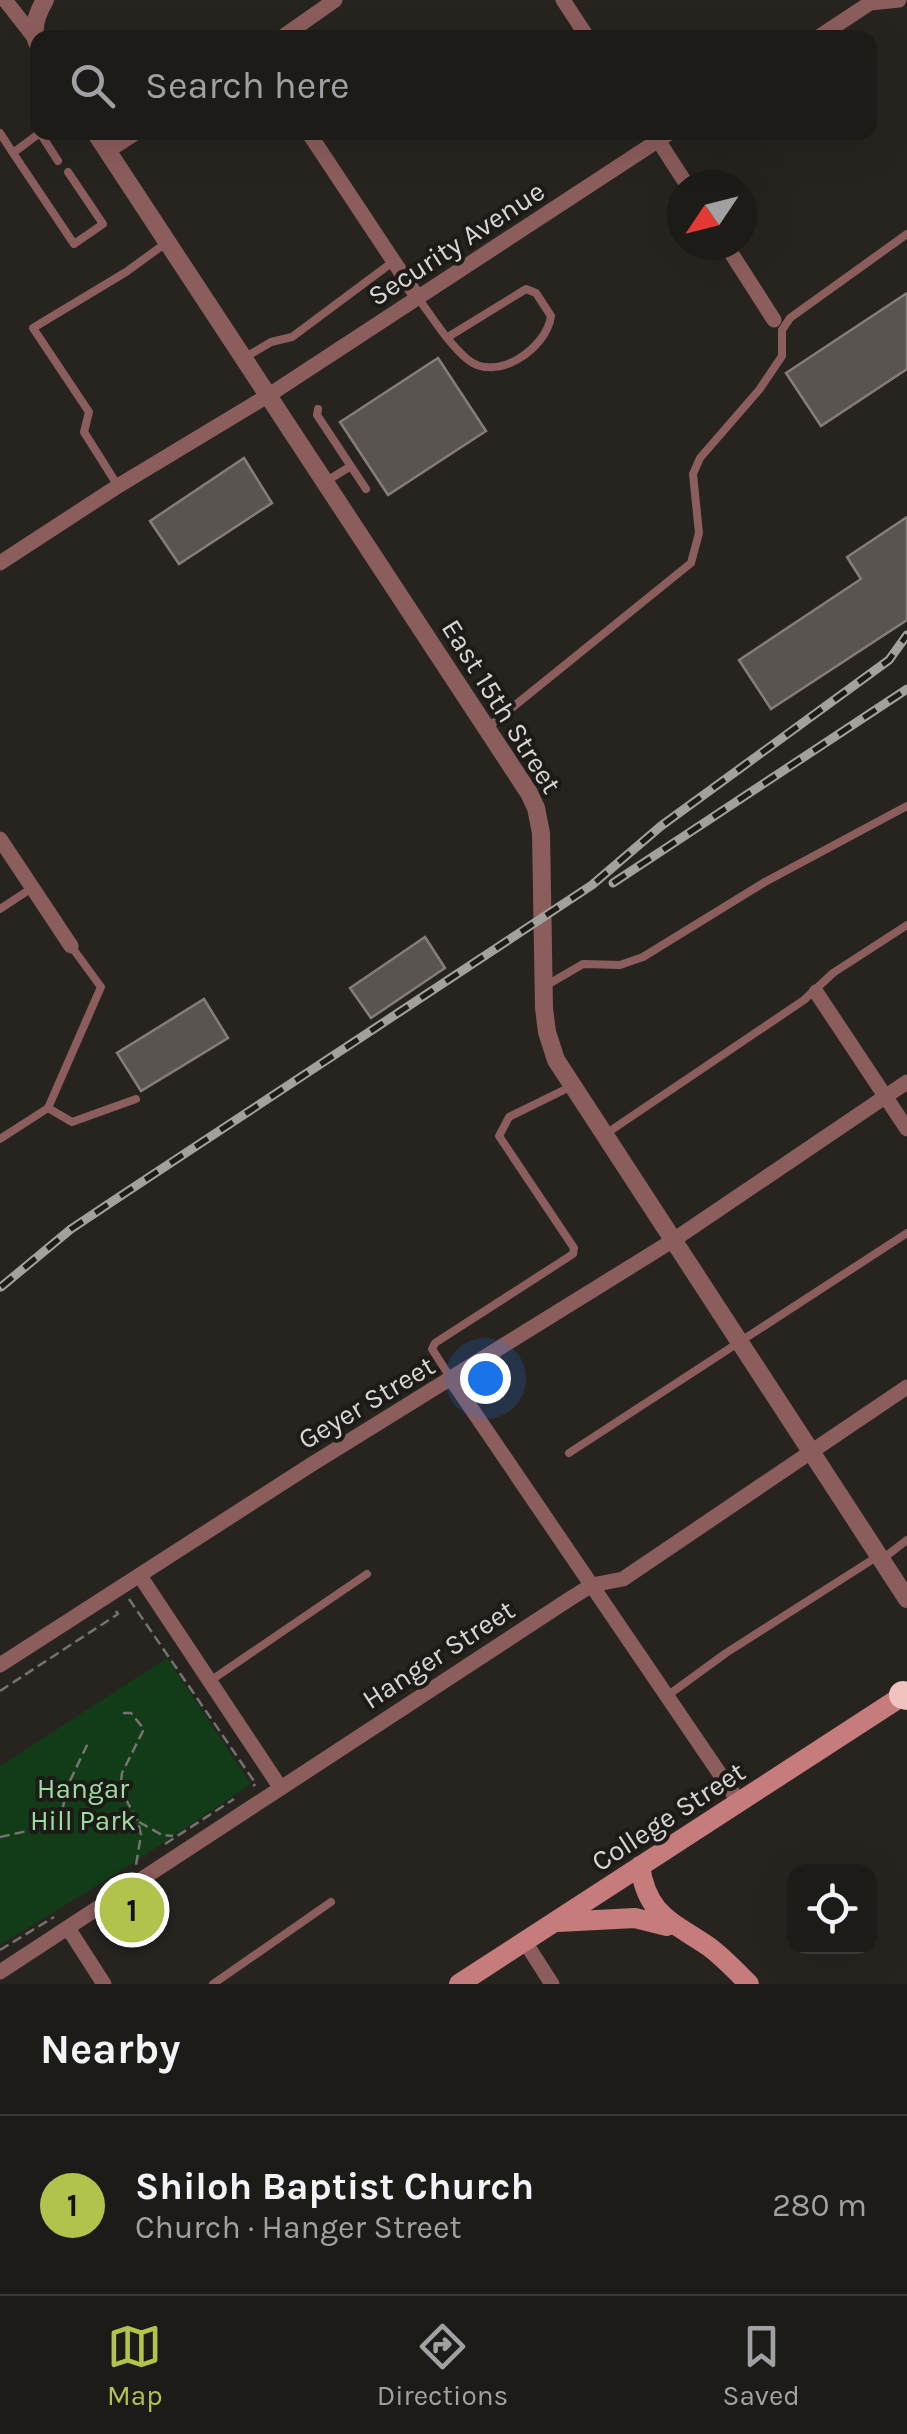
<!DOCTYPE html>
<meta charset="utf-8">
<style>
body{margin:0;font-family:Karla,sans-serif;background:#252421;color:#f1f3f6}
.controls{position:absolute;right:30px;bottom:30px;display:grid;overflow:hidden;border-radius:20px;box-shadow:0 10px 40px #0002}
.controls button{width:90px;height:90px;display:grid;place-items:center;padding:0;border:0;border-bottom:2px solid #3b3937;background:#1d1b18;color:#f1f3f6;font:50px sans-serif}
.compass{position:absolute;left:667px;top:170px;width:90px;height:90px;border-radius:50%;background:#1d1b18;box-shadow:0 10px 40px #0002;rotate:235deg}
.you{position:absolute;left:485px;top:1378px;width:35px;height:35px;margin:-25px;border:8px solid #fff;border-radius:50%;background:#1a73e8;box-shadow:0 0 0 15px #1a73e833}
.badge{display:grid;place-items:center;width:65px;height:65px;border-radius:50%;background:#b3c24b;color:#111;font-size:32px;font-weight:700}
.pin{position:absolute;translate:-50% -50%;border:5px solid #fff;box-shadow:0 2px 10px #0006}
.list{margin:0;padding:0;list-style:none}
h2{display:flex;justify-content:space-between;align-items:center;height:130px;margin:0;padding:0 40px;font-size:42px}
h2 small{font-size:32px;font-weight:400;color:#a0a1a2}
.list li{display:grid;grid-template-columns:65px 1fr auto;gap:30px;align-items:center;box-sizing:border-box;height:180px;padding:0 40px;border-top:2px solid #3b3937}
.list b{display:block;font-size:38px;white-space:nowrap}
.list p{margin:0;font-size:32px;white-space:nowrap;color:#a0a1a2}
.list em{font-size:32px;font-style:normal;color:#a0a1a2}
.icon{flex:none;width:55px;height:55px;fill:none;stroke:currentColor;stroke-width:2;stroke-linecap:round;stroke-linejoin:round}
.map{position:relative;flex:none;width:907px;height:1984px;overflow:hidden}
.search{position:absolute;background:#1d1b18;box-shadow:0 10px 40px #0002;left:30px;right:30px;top:30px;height:110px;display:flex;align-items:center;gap:25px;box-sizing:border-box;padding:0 35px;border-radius:20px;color:#a0a1a2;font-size:38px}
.sheet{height:310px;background:#1d1b18}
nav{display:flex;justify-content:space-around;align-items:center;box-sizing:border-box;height:140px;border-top:2px solid #3b3937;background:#1d1b18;font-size:28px;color:#a0a1a2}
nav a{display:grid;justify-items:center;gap:5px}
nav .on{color:#b3c24b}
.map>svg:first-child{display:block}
.green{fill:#123b18}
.building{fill:#5a5451;stroke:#847e7b;stroke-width:2.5}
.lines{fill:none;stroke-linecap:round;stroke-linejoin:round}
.path{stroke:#75736f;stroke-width:2.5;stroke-dasharray:10 5;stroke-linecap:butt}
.service{stroke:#8c5d5d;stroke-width:8}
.minor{stroke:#8c5d5d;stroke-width:15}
.tertiary{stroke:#8c5d5d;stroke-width:18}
.secondary{stroke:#c77c7c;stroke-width:20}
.motorway{stroke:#f1c2c0;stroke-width:28}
.rail-casing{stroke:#a3a19e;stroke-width:9}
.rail{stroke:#1d1b17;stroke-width:5;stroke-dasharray:15;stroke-linecap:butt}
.labels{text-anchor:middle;stroke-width:8;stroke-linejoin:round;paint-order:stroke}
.street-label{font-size:28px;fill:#d7d6d3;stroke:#1d1b17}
.park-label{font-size:28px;fill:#9bdda1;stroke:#1d1b17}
</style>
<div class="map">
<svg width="907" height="1984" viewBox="0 0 907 1984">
<rect width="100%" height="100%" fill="#272420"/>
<path class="green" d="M167,1658L251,1784L124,1869L0,1945V1766Z"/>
<path class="building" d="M907,293V369L821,426L786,373Z
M438,358L486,431L388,495L340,422Z
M244,458L272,503L179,564L150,521Z
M907,517V620L771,709L739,660L861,579L847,557Z
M425,937L445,968L371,1018L350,988Z
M204,999L228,1038L141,1091L117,1053Z"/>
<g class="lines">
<path class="path" d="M129,1599L256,1784L253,1786
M0,1691L118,1614L116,1611
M123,1713H131L144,1729L122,1773L120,1789L138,1821L141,1835L136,1865
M66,1799L88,1789H120
M139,1822L162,1835L173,1836
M0,1837L59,1824L68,1785L89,1741
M165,1844L234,1799
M0,1950L54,1917"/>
<path class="service" d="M41,132L13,153L74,244L103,224L68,172
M0,133L13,153
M40,133L58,161
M418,298C433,318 448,343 467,359C496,384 547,348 551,316L536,293L526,289L448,337
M244,358L271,342L292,337L394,261
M318,409L317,415L366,489
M325,482L351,466
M118,486L84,432L89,412L33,328L126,272L166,243
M487,728L691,563L699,533L693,474L700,458L759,390L782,356V330L790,318L907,234
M0,909L32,888
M547,985L583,964L620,965L643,957L765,882L907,806
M48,1108L72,1122L136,1099
M607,1133L804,1000L833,973L907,925
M0,1139L48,1108L101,987L71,946
M452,1380L432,1349L435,1343L573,1254L574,1248L499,1136L509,1117L572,1086
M569,1453L907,1233
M210,1681L367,1574
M667,1696L726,1653L875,1558L885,1557L907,1540
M213,1984L331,1902"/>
<path class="minor" d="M5,0L34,37
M563,0L588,38
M281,38L335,0
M817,38L870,3L899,0
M308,132L418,298
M654,134L687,185
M108,151L137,132
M726,245L774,320
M0,563L118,486L269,395L671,132
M0,839L71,946
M816,992L907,1129
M452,1380L739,1802
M140,1576L280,1787
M0,1665L309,1466L672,1241L907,1082
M68,1928L104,1984
M525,1942L552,1984
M0,1972L568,1600L592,1585L623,1579L907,1387"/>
<path class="tertiary" d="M38,44C30,30 38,12 45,0
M95,132L529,793L536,808L541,833L544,1008L547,1032L556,1060L907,1599"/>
<path class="secondary" d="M640,1866C647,1915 671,1921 708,1946C723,1957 736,1971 749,1984
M558,1922L635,1918L667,1926
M459,1984L907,1693"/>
<path class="motorway" d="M903,1695L907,1696"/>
<g class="rail-casing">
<path id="rail" d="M613,883L907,689
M1,1287L71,1229L119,1197L592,885L661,826L889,660L907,635"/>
</g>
<use href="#rail" class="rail"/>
</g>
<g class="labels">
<g class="street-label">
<text transform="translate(456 243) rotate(-33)" y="10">Security Avenue</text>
<text transform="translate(502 706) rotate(58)" y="10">East 15th Street</text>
<text transform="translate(366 1402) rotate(-31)" y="10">Geyer Street</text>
<text transform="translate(438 1654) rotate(-33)" y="10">Hanger Street</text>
<text transform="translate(668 1816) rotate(-33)" y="10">College Street</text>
</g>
<g class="park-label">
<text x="83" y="1798">Hangar<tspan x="83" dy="32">Hill Park</tspan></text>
</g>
</g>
</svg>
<div class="controls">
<button><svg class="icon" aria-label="locate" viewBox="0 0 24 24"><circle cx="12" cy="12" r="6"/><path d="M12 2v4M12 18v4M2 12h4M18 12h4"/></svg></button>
</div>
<svg class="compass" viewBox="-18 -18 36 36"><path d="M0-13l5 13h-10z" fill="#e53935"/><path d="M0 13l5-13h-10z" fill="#a0a1a2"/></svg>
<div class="you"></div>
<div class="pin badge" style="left:132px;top:1910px">1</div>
<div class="search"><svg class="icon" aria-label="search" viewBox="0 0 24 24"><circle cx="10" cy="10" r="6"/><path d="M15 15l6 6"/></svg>Search here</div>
</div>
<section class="sheet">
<h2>Nearby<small></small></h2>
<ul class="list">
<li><span class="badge">1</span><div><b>Shiloh Baptist Church</b><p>Church · Hanger Street</p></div><em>280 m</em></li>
</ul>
</section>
<nav>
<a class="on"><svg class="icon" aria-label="map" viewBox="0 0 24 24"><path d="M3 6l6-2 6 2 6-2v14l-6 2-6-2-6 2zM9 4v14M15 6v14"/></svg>Map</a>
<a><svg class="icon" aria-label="directions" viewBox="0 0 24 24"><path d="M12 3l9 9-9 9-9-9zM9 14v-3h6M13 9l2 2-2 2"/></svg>Directions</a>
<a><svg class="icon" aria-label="saved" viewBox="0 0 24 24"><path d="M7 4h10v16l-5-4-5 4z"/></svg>Saved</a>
</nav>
